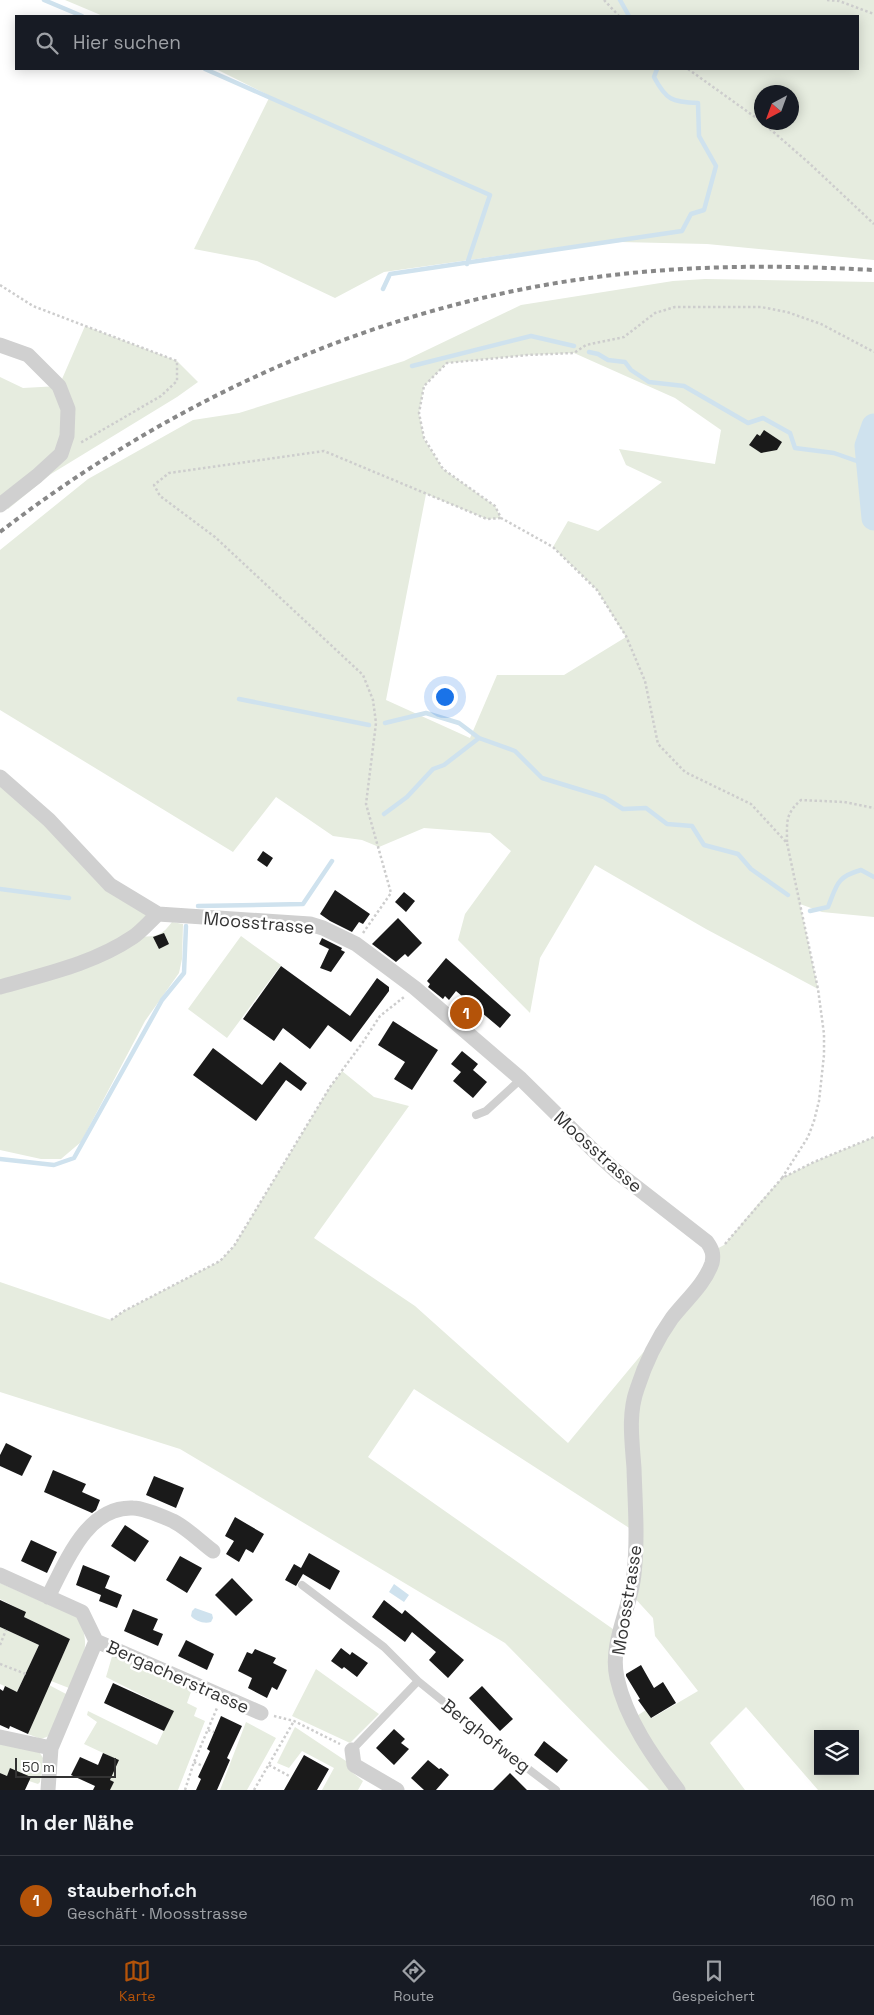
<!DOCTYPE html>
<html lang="de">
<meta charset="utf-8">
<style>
body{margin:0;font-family:"Space Grotesk",sans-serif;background:#242831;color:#f1f3f6}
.controls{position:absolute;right:15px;bottom:15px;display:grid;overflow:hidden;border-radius:0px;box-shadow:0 2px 12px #0003}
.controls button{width:45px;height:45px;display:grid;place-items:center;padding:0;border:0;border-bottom:1px solid #363941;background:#171b24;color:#f1f3f6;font:25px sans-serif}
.compass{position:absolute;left:754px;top:85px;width:45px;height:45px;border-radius:50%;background:#171b24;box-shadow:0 2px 12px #0003;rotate:221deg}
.scale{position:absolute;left:15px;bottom:12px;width:101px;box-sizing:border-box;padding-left:5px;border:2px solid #333;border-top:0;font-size:14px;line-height:18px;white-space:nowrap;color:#333;-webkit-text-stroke:4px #fff;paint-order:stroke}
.you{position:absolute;left:444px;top:696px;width:18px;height:18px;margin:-12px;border:4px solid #fff;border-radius:50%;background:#1a73e8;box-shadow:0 0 0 8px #1a73e833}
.badge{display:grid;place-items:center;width:32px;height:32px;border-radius:50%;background:#b45309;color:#fff;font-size:16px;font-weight:700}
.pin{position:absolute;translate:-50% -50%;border:2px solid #fff;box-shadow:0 1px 5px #0006}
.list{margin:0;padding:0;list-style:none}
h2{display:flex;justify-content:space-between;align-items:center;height:65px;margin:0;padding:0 20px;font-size:21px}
h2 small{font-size:16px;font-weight:400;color:#9ea1a6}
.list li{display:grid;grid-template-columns:32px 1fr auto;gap:15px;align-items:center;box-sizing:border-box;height:90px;padding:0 20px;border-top:1px solid #363941}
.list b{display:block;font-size:19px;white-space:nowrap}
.list p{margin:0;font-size:16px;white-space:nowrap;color:#9ea1a6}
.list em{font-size:16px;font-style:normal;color:#9ea1a6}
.icon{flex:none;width:28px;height:28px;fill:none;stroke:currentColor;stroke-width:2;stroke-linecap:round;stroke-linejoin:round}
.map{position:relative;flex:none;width:874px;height:1790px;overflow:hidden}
.search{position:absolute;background:#171b24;box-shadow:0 2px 12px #0003;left:15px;right:15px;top:15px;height:55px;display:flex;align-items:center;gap:12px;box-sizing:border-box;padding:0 18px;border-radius:0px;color:#9ea1a6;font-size:19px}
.sheet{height:155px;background:#171b24}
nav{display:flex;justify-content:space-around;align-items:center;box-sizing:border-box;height:70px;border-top:1px solid #363941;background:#171b24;font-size:14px;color:#9ea1a6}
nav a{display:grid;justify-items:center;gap:2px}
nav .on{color:#b45309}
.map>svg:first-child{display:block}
.green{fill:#e6ecdf;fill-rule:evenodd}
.water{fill:#cfe2ee}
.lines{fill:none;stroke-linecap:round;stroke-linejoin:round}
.stream{stroke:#cfe2ee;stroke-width:4.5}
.river{stroke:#cfe2ee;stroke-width:25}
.building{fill:#1a1a1a}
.path{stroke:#cdcdcd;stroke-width:2.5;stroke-dasharray:2.5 2.5;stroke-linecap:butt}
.service{stroke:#d0d0d0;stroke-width:8}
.minor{stroke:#d0d0d0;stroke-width:15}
.rail{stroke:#888;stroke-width:4;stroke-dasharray:5 4;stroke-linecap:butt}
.labels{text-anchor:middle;stroke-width:5;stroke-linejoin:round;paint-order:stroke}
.street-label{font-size:18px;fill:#333;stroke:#fff}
</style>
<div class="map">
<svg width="874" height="1790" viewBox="0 0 874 1790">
<rect width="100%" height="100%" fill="#fff"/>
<path class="green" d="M65,0H874V260L707,244L620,242L576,245L384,272L335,298L257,261L194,249L270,96L216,69H858V16H103ZM762,92H792V122H762Z
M705,279L874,282V917L822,912L800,904L818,989L706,929L595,865L540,958L530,1013L458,940L465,914L511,851L490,833L424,828L379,847L362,840L333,836L276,797L233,852L0,710V550L88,479L193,420L239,413L404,361L521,305L673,281ZM574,353L675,398L721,430L715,464L619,449L626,465L662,482L598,531L568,521L553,547L597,590L626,637L564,675H497L470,738L386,700L426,494L487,519L501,518L495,506L443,469L424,439L419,413L424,386L447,363L527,355Z
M85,326L177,361L198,382L177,397L51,474L8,509L0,501V377L23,388L59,386Z
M0,777L110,885L158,914L135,936C154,937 160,938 172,922L183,924L182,959L179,973L145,1021L81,1142L61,1159H41L0,1150Z
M241,936L281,965L227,1038L188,1009Z
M342,1071L374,1097L409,1106L314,1238L415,1306L568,1443L671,1319L713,1251L724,1245L758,1204L782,1178L814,1162L874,1137V1790H818L746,1707L710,1743L745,1790H649L505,1643L180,1449L0,1392V1282L111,1320L124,1311L220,1261L234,1246L330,1087ZM414,1389L637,1533L631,1594L653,1618L655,1636L698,1691L652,1718L646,1710L632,1719L616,1650L620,1634L368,1457ZM818,1734H855V1771H818Z
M0,1583L79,1618C92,1649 82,1660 69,1688L51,1681L70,1639L24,1617L25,1612L0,1599Z
M0,1627L39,1645L17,1692L0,1684Z
M113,1653L192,1689L187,1703L197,1708L194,1716L205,1721L178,1790H110L114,1782L110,1780L118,1760L84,1744L97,1722L87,1715L88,1711L157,1745L173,1711L106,1677Z
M316,1669L379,1714L350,1743L292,1716Z
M49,1685L68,1695L49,1736L41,1739L28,1734Z
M246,1722L276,1738L247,1790H220Z
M295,1727L346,1761L348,1769L363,1781L358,1790H322L334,1768L302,1751L289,1768L277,1763Z
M0,1741L38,1750L43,1758L40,1782L38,1784L29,1781L10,1769L7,1776L0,1773Z"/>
<path class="water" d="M394,1584L409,1595L404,1602L389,1592Z
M195,1608L212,1614L213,1618L211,1622C204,1624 195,1621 191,1616L192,1611Z"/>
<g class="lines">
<path class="stream" d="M44,0L82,16
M620,0L629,16
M205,69L490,195L467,264
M383,289L390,274L682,231L691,214L704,210L716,166L699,136L698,103C672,102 666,100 654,77L657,69
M589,352L598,354L608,360L625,362L631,370L649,382L684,386L748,423L763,418L790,433L795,448L834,453L868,465
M412,366L531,336L574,346
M239,699L369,725
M385,723L426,713L459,723L479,738
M384,814L407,797L433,769L444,765L479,738L515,751L542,778L604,797L623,809L646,808L667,824L692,826L704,845L738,854L751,869L788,895
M0,889L69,898
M198,906L303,904L332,861
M810,911L828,907C837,885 836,877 861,870L874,877
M0,1159L54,1165L74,1158L162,1000L184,973L186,926"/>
<path class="river" d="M874,426L867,446L874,518"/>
</g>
<path class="building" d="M764,430L782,442L777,450L761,453L749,445L757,434L760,436Z
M263,851L273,858L267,867L257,860Z
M335,890L370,914L363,924L359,922L352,932L330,921L320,914Z
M404,892L415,901L406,912L395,902Z
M398,918L422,943L408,957L405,954L396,962L372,944Z
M164,933L169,944L159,949L153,937Z
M322,938L342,948L341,950L345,952L331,972L320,968L329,949L319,944Z
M446,958L511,1015L500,1028L456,991L449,1000L445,996L443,999L428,987L430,984L427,981Z
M281,966L350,1016L377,978L389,987V991L351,1042L328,1025L310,1049L283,1028L274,1041L243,1019Z
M393,1021L438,1050L412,1090L394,1079L405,1062L378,1045Z
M213,1048L262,1085L280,1062L307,1083L301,1091L286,1080L256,1121L193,1075Z
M462,1051L478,1064L473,1070L487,1082L473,1098L453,1081L461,1072L451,1064Z
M6,1443L32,1456L22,1476L0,1466V1455Z
M53,1470L86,1484L82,1492L100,1500L96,1510L92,1513L44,1492Z
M154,1476L184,1488L176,1508L146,1495Z
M235,1517L264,1534L253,1553L246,1549L239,1562L226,1554L234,1541L225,1536Z
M125,1525L149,1541L135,1562L111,1546Z
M31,1540L57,1552L47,1573L21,1561Z
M309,1553L340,1571L330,1590L303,1574L296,1586L285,1580L294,1564L301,1568Z
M180,1556L202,1568L187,1593L166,1580Z
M83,1565L110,1576L105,1588L122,1595L117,1608L99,1601L101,1595L76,1585Z
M232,1578L253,1600L236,1616L215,1595Z
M0,1600L26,1612L24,1617L70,1639L28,1734L10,1726L9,1729L0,1725V1689L3,1691L5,1686L17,1692L39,1645L0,1627Z
M384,1600L402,1614L405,1610L464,1660L448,1678L429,1660L436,1652L412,1632L405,1642L372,1617Z
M133,1609L158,1619L153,1630L163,1634L158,1646L124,1631Z
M186,1640L214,1654L207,1670L178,1656Z
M341,1648L350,1655L352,1652L368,1663L357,1677L344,1667L342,1669L331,1661Z
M255,1649L276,1658L273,1663L287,1670L277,1690L272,1687L267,1698L248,1688L252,1678L238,1671L247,1652L252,1654Z
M641,1665L654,1688L663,1682L676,1703L651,1718L638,1700L640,1699L626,1676V1674Z
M113,1683L174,1711L164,1731L104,1703Z
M482,1686L513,1719L500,1731L469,1698Z
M221,1716L242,1726L227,1758L230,1760L217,1790H196L201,1779L198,1777L210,1751L207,1749Z
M394,1729L405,1739L401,1743L409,1749L394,1765L376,1748Z
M544,1741L568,1760L557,1773L534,1755Z
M103,1753L119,1760L110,1780L114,1782L110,1790H93L95,1786L71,1775L80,1757L98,1765Z
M304,1755L329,1769L317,1790H284Z
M428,1760L439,1769L441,1768L449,1775L436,1790H424L411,1778Z
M10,1768L31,1777L25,1790H0V1773L7,1776Z
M510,1773L527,1790H493Z"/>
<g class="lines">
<path class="path" d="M604,0L619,16
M827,0L839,1L874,14
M688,69L762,122
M762,122L809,163L874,224
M0,285L33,306L177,361V381L161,396L80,443
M787,842C787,822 785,814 801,800L844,802L874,808
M363,933L391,893L366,804L376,723L373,700L363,675L215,537L160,496L154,485L169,473L324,451L487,519L501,518
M782,1178L808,1137L814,1121L819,1101L824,1055V1034L818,989L787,843L751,804L685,772L658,744L645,681L626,636L597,590L553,547L501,518L495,506L443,469L424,438L419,413L424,386L447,363L527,355L574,353L586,345L624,337L655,313L675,307H761L787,312L821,324L874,352
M725,1244L782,1178L814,1162L874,1137
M111,1320L124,1311L220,1261L234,1246L330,1087L363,1042L380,1016L404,997
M0,1645L6,1630
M0,1664L26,1674
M274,1716L294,1721L340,1744
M208,1730L214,1732
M194,1762L203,1766
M269,1765L291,1777
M185,1790L194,1762L217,1708
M254,1790L294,1721"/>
<path class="service" d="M476,1115L486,1111L521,1079
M302,1585L384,1647L418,1681
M352,1750L418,1681L502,1749L556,1790"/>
<path class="minor" d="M0,345L28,355L59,386L68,409L67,436L61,454L37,476L0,505
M0,777L49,820L110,885L158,914L310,924L323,928L356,944L415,988L521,1079L594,1151L617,1172L707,1242C712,1249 714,1254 712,1263C705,1284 685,1301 672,1318C657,1339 645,1364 637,1389C628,1414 632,1441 634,1468C635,1503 638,1538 634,1574C631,1608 609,1643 617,1678C626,1719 653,1757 678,1790
M0,987C45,974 93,964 133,937C142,931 150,921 158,914
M0,1575L82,1612L96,1641L51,1748L48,1790
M48,1597C66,1562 87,1506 133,1508C142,1508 164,1517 173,1521C187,1528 201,1542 213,1551
M96,1641L261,1713
M0,1737L51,1748
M352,1750L354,1765L397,1790"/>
<path class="rail" d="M0,532C190,386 413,290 654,271C727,265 800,266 874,270"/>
</g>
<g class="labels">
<g class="street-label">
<text transform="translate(259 923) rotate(5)" y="6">Moosstrasse</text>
<text transform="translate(598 1152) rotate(42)" y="6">Moosstrasse</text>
<text transform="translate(627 1600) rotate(-81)" y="6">Moosstrasse</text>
<text transform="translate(178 1677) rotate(24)" y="6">Bergacherstrasse</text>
<text transform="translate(486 1736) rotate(38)" y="6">Berghofweg</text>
</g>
</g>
</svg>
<div class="controls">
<button><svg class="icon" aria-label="layers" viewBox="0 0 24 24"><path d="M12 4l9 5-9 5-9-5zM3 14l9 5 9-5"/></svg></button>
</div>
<svg class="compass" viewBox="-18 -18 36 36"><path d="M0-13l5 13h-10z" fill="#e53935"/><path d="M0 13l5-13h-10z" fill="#9ea1a6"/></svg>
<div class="scale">50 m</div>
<div class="you"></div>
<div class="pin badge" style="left:466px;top:1013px">1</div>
<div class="search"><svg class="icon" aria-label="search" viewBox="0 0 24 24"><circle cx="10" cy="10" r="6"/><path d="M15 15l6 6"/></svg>Hier suchen</div>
</div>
<section class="sheet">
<h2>In der Nähe<small></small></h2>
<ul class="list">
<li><span class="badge">1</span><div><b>stauberhof.ch</b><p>Geschäft · Moosstrasse</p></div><em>160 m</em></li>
</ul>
</section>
<nav>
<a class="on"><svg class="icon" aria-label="map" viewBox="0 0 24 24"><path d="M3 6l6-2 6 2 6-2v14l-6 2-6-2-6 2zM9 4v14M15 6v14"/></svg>Karte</a>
<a><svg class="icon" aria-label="directions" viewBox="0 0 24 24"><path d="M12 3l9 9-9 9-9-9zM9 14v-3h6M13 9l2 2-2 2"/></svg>Route</a>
<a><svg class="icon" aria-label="saved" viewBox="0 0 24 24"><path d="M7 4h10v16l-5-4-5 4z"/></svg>Gespeichert</a>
</nav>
